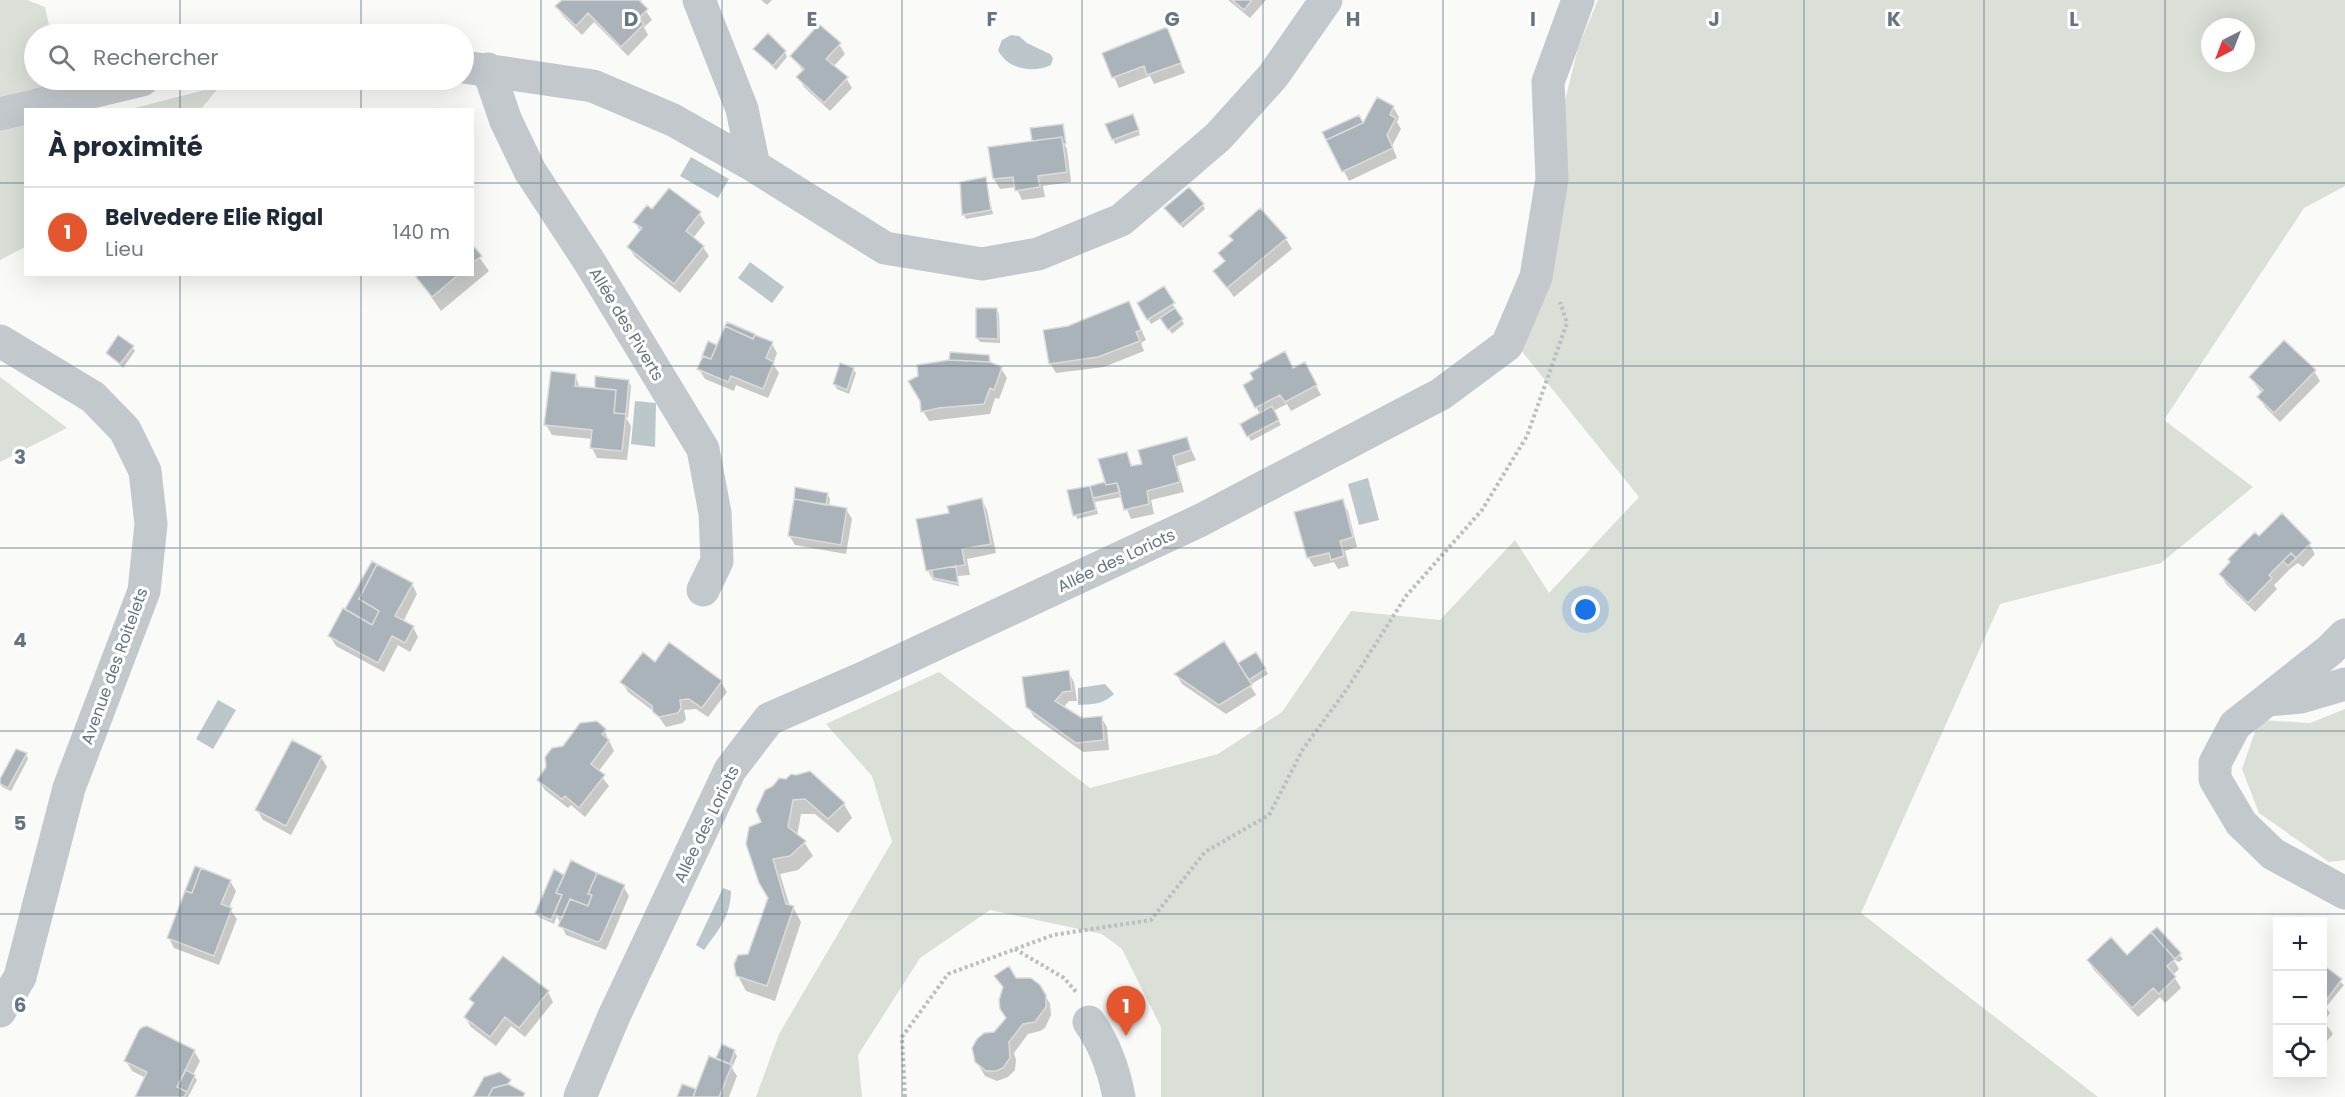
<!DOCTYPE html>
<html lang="fr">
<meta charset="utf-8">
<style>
body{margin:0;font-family:Poppins,sans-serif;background:#f6f6f7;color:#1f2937}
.controls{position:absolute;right:18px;bottom:18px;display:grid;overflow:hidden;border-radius:0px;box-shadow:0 6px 24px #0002}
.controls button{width:54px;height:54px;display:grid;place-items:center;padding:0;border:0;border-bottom:2px solid #e0e1e3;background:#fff;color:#1f2937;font:30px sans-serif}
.compass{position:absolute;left:2201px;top:18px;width:54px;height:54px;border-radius:50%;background:#fff;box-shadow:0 6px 24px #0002;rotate:222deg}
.you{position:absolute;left:1586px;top:610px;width:21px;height:21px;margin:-15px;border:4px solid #fff;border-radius:50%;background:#1a73e8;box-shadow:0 0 0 9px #1a73e833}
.badge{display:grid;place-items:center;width:39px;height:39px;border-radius:50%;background:#e4572e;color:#fff;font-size:20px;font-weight:700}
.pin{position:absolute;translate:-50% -50px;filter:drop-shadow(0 2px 3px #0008)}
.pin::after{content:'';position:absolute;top:32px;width:21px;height:18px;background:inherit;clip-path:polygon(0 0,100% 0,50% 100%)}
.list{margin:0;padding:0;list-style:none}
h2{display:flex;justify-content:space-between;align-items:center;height:78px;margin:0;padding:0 24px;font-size:26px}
h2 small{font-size:20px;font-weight:400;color:#747a83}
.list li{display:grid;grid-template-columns:39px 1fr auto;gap:18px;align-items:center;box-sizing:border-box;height:90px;padding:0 24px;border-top:2px solid #e0e1e3}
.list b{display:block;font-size:22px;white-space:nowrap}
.list p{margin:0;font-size:20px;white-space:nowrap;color:#747a83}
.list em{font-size:20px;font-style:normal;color:#747a83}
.icon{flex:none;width:33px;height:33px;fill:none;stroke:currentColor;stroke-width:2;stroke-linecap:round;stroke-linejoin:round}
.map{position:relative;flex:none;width:2345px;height:1097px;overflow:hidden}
.search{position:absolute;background:#fff;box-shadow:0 6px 24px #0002;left:24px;top:24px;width:450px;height:66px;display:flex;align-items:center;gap:15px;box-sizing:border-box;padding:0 21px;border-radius:33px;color:#747a83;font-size:22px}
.panel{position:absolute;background:#fff;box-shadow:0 6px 24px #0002;left:24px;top:108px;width:450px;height:168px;border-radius:0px}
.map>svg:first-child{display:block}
.green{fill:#dadfd7;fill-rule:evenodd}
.water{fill:#bbc7cb}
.shadow{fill:#0003}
.building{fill:#aab3b9;stroke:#dcdcda;stroke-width:1.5}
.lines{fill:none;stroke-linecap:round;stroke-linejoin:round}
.path{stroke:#bbbfc2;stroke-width:4;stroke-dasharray:3 3;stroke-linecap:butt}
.minor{stroke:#c3c8cc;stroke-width:33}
.grid{fill:none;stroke:#657683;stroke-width:1.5;stroke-opacity:0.55}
.labels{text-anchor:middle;stroke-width:6;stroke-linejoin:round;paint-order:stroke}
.street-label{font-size:16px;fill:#657683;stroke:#fff}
.grid-label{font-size:20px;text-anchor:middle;font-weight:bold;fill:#657683;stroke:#fff;stroke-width:6;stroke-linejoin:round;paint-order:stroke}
</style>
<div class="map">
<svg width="2345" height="1097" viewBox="0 0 2345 1097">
<rect width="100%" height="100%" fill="#fafaf8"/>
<path class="green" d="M0,0H27L45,7L51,34H34V80H59L65,109L26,110L25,247L0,260Z
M1598,0H2345V186L2304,208L2164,420L2253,487L2161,563L2000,604L1861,913L2098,1097H1161V1027L1122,949L1102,934L990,910L920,958L858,1055L862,1097H756L779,1034L892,842L872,776L826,724L939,672L1090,788L1218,754L1282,712L1351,611L1440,620L1515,540L1549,593L1639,497L1520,349L1543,189L1578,48ZM2210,27H2246V63H2210Z
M220,86L201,109H131Z
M0,377L67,428L0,462Z
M2345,709V860L2329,862L2259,813L2242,769L2259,720L2310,723Z"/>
<path class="water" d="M1011,35L1019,36L1027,43L1050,54L1053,58L1051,65C1033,74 1007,69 998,50L1002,40Z
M691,157L729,179L718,198L680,176Z
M750,262L784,287L772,303L738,278Z
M635,401L656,403L655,447L631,444Z
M1368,478L1379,520L1359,525L1348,484Z
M1105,684L1114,694C1102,705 1093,704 1078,705V688Z
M218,700L236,710L213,749L196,739Z
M723,888L731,891C730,918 719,929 704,950L696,945Z"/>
<path class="shadow" d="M564,0H641V4L652,20L644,27L648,35L628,56L594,22L582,35L563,16L557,7Z
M761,0H772L767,5Z
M1228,0H1266L1250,18Z
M1166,29L1185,73L1154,84L1150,76L1119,88L1104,54Z
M839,44L845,54L833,67L846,78L852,88L830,111L804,87L798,77L804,72L792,57Z
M755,50L785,52L787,57L776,70Z
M1393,107L1399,117L1397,122L1401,129L1392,146L1397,158L1349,181L1324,133L1363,126Z
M1135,120L1140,135L1115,144L1113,139Z
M1062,126L1066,141L1063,142L1067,149L1071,182L1043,186L1045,197L1022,200L1016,187L1000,189L994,179L1034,143L1033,141Z
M985,178L993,214L966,219L964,215L962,183Z
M1203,205L1205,209L1183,228L1166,209Z
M1260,210L1286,239L1292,249L1234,297L1215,271L1226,262L1220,253L1234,241Z
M652,211L699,213L705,223L693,238L703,247L709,256L680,293L635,257L629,247L641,232L635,222Z
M472,247L489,271L441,311L418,278L422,274H472Z
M1163,288L1184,324L1172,334L1161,318L1151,324L1139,303Z
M1129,303L1146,340L1141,343L1144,351L1104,367L1056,373L1050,363L1068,327Z
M997,310L999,314L1000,343L980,342L977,338Z
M754,335L772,344L777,353L773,364L779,373L768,398L736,385L734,391L705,379L699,369L716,346Z
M132,347L135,351L123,368L108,353Z
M989,356L991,364L1001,368L1007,378L999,399L995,398L990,414L929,421L923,411Z
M1304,364L1321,395L1291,411L1287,404L1273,411L1281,425L1251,441L1242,424L1260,414L1256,407Z
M853,369L856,373L849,394L837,389L834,384Z
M2314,371L2320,381L2280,422L2265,407L2259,397L2262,393L2250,377Z
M575,375L580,388L596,390L628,381L631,386L628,418L625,416L631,426L627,460L597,458L592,448L593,439L552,435L546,425Z
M1186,439L1196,460L1177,466L1184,492L1151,500L1154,514L1131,519L1122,497L1095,502L1098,514L1077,519L1069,491L1107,483L1126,453L1133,467L1144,465Z
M827,494L830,499L829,506L846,509L852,519L846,554L795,545L789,535Z
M982,500L987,510L996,553L967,559L970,575L958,576L959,586L933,580L928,570L951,514Z
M1342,501L1348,511L1357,547L1345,551L1349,566L1338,569L1334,562L1314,567L1308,557Z
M2259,538L2309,544L2315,554L2303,567L2298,563L2290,569L2274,585L2277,589L2255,612L2226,584L2221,574Z
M412,584L417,594L403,622L413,627L418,637L410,652L398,645L384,672L336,646L330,636L348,613L347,609Z
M670,644L721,682L727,692L708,717L696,709L684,710L686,719L683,723L666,727L656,713L628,692L622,682L655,664Z
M1255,654L1268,674L1250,685L1256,695L1226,714L1182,684L1176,674L1241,671Z
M1068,672L1074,682L1077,701H1069L1063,708L1081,720L1101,717L1107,727L1109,750L1083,752L1034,717L1028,706Z
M604,730L614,751L598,772L609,786L585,817L571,805L568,808L545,790L539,780L563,748Z
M293,742L321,757L327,767L291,835L263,820L257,810Z
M26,754L28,759L11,791L2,787L0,782Z
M766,791L844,804L852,818L838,833L815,814H801L797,836L804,842L813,856L798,870L780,874L790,907H793L801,922L775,1001L746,991L738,976L750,955L769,899L763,823Z
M563,876L564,878L623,886L629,896L606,950L566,935L557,916L554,924L539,917L536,913Z
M230,881L236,891L229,908L237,919L219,965L174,948L169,938Z
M2157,929L2183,959L2179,962L2173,959L2179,969L2173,975L2181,988L2165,1003L2160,997L2138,1017L2094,970L2088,960L2127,957Z
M2322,966L2344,985L2326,1007L2330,1013L2324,1021L2333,1034L2322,1047Z
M996,977L1016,979L1044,993L1050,1004L1051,1015L1045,1028L1040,1031L1028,1034L1014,1053L1016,1060L1015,1070L1008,1077L997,1081L985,1076L974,1057L973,1048L995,1034L1007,1018L1004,989Z
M548,992L553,1002L525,1037L511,1026L496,1046L471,1027L465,1017L475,1005L471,999Z
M194,1051L200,1061L193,1075L197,1080L188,1097H137L146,1078L132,1071L126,1061Z
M734,1051L737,1056L732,1068L737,1076L729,1097H679L683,1085L697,1091L720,1062L718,1058Z"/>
<path class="building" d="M562,0H639L648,9L638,19L644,24L621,47L588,13L576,26L555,6Z
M1232,0H1252L1244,10Z
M819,24L841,43L826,59L848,77L824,103L796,77L804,69L790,56Z
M1167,27L1181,63L1147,75L1144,66L1112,78L1102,53Z
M768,33L786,51L773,66L753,49Z
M1377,97L1394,106L1390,115L1396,118L1387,135L1393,148L1342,172L1326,140L1363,123Z
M1133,114L1139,130L1112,140L1105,124Z
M1359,115L1363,123L1326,140L1322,132Z
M1063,124L1066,144H1063L1062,137L1032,141L1030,128Z
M1062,137L1067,172L1038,176L1040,187L1015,191L1013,177L993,179L988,147Z
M986,177L991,210L962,215L960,182Z
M1189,187L1204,204L1180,225L1164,208Z
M669,188L701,212L686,231L704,246L674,284L627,247L642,228L633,222L647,205L652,209Z
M1260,208L1287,238L1227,288L1213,271L1225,261L1218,253L1233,240L1229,236Z
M472,244L482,256L472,263Z
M419,274H459L432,297L416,277Z
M1164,286L1175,303L1147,320L1137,303Z
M1129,301L1141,330L1136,332L1140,341L1098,357L1049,364L1043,330L1068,326Z
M976,308H997L998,339L976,338Z
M1175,308L1183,319L1168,330L1160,318Z
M727,322L755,334L753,339L725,326Z
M725,326L753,339L755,335L773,342L766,358L774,362L763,389L731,376L728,382L697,369L703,356L711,359Z
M118,335L134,346L120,364L106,353Z
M2284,340L2316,370L2274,413L2257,397L2263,390L2249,377Z
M708,341L717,345L711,359L702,356Z
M1285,351L1293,368L1305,362L1317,385L1285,402L1280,395L1255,408L1243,385L1253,379L1250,373L1260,367L1259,365Z
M950,352L989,355L990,362L949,360Z
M949,360L990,362L1002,367L994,390L990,388L984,404L939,408L921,412L920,401L908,381L918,376L917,365Z
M840,363L854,368L847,390L833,384Z
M551,371L576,374L575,386L616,390L614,413L626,414L622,451L590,448L592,430L544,425Z
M595,376L629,380L626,414L614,413L616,390L595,388Z
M1272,406L1279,420L1247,437L1240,424Z
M1187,437L1191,450L1173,456L1180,482L1147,491L1149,504L1124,510L1117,483L1106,485L1098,459L1127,452L1131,466L1142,464L1138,450Z
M1105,482L1106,485L1117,483L1120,492L1093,498L1090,486Z
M1090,486L1096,510L1073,516L1067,490Z
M795,487L828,493L826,505L794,499Z
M982,498L991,544L962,549L965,565L926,571L916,519L949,513L947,506Z
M794,499L847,508L841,545L788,536Z
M1343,499L1353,537L1340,541L1344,556L1331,560L1329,553L1307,558L1294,512Z
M2282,513L2311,543L2296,558L2291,553L2269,575L2272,578L2248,603L2219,574L2230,562L2228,559L2255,532L2259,536Z
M2291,553L2296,558L2288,566L2283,561Z
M372,561L377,564L359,599L379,611L372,625L345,609Z
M377,564L413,583L395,616L414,626L405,643L392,636L378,663L328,636L343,608L372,625L379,611L359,599Z
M956,566L958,583L933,578L932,570Z
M1224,641L1252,685L1219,705L1174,674Z
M669,642L722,681L702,708L689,699L680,700L681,708L678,713L659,717L653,712L652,706L620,682L643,652L655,662Z
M1256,652L1266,669L1249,680L1238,663Z
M1069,670L1072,691L1063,692L1055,701L1082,718L1102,716L1104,740L1076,743L1026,707L1022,677Z
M597,721L606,729L602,734L609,740L591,764L605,775L579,808L565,796L562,799L537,780L546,767L545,757L552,748L563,746L580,723Z
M292,740L322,756L286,826L255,810Z
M16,749L27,753L8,788L0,784V779Z
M810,771L845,803L828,819L805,799L793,800L788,827L806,841L790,856L773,859L786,904L794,906L767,986L736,976L734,964L738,955L748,954L768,898L759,883L746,844L749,827L761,822L756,810L765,790L773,786L779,778L786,779L791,774L796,775Z
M571,860L597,873L588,894L592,895L588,906L570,899L562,918L554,914L562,895L556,893Z
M195,866L201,868L192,893L185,891Z
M201,868L231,880L221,904L232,908L214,956L167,938L185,891L192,893Z
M554,869L564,875L556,893L562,895L551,920L535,913Z
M597,873L625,885L600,941L597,942L558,926L570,899L588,906L592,895L588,894Z
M2157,927L2181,953L2175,959L2151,932Z
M2151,932L2175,959L2167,966L2176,977L2159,994L2153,988L2132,1008L2087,960L2111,937L2127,955Z
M503,956L549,991L519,1028L505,1017L490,1037L464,1017L474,1003L469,999Z
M2322,964L2342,979L2325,1002L2322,1000Z
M1009,966L1016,978H1031L1040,985L1046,995V1007L1035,1022L1023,1024L1009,1042L1010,1058L1003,1068L996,1071H986L975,1062L972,1048L977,1039L984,1033L994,1032L1006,1018L1000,1009L999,1000L1003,987L994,976Z
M147,1026L195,1050L177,1087L187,1092L184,1097H135L147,1072L124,1061L139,1030L143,1027Z
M722,1044L735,1050L730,1064L716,1058Z
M709,1056L732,1065L719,1097H693Z
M186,1070L195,1075L187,1092L177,1087Z
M500,1072L511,1080L508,1084L493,1088L488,1097H473L484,1077Z
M508,1084L525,1093L523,1097H488L493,1088Z
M682,1084L696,1089L693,1097H677Z"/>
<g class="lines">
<path class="path" d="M1015,949L1064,978L1077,993
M905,1097L902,1037L948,974L1053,935L1151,920L1205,852L1269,815L1303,749L1347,689L1406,596L1482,510L1527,436L1567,323L1560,302"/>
<path class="minor" d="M699,0L742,109L754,166
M464,67L593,86L673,120L754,166L885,248L982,264L1038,254L1121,220L1218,137L1273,76L1326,0
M488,69L506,121L530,171L589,261L703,449L715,513L717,561L703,590
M0,114L142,80
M0,341L93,397L125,430L145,471L151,524L144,591L69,788L20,977L0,1011
M2345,684L2301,697L2267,700L2235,725L2215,763V779L2241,823L2273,854L2345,893
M2267,700L2330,650L2345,635
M1089,1022C1104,1043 1114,1071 1119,1097
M580,1097L614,1016L730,770L769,719L861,679L1201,520L1441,394L1507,345L1536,277L1552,179L1548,82L1578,0"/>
</g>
<path class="grid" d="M180,0V34M361,0V34M541,0V1097M722,0V1097M902,0V1097M1082,0V1097M1263,0V1097M1443,0V1097M1623,0V1097M1804,0V1097M1984,0V1097M2165,0V1097M180,80V110M361,80V110M0,183H26M472,183H2345M180,274V1097M361,274V1097M0,366H2345M0,548H2345M0,731H2345M0,914H2345"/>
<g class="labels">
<g class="street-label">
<text transform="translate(627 324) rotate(59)" y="6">Allée des Piverts</text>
<text transform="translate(1116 560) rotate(-25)" y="6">Allée des Loriots</text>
<text transform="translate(114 666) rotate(-70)" y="6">Avenue des Roitelets</text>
<text transform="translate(706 824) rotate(-64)" y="6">Allée des Loriots</text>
</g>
</g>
<g class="grid-label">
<text x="631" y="26">D</text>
<text x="812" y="26">E</text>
<text x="992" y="26">F</text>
<text x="1172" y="26">G</text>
<text x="1353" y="26">H</text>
<text x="1533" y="26">I</text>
<text x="1714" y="26">J</text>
<text x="1894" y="26">K</text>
<text x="2074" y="26">L</text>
<text x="20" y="464">3</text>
<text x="20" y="647">4</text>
<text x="20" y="830">5</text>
<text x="20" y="1012">6</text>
</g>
</svg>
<div class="controls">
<button>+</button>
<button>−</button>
<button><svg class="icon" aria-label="locate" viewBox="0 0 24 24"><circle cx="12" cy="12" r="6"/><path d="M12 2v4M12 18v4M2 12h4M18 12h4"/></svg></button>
</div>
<svg class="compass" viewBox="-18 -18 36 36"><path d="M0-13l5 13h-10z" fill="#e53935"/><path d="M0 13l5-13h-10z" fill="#747a83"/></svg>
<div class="you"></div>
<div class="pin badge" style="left:1126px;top:1036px">1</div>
<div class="search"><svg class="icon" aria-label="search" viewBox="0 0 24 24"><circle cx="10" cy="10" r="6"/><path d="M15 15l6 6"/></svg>Rechercher</div>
<section class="panel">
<h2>À proximité<small></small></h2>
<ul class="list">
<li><span class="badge">1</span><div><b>Belvedere Elie Rigal</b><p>Lieu</p></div><em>140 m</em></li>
</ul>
</section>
</div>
